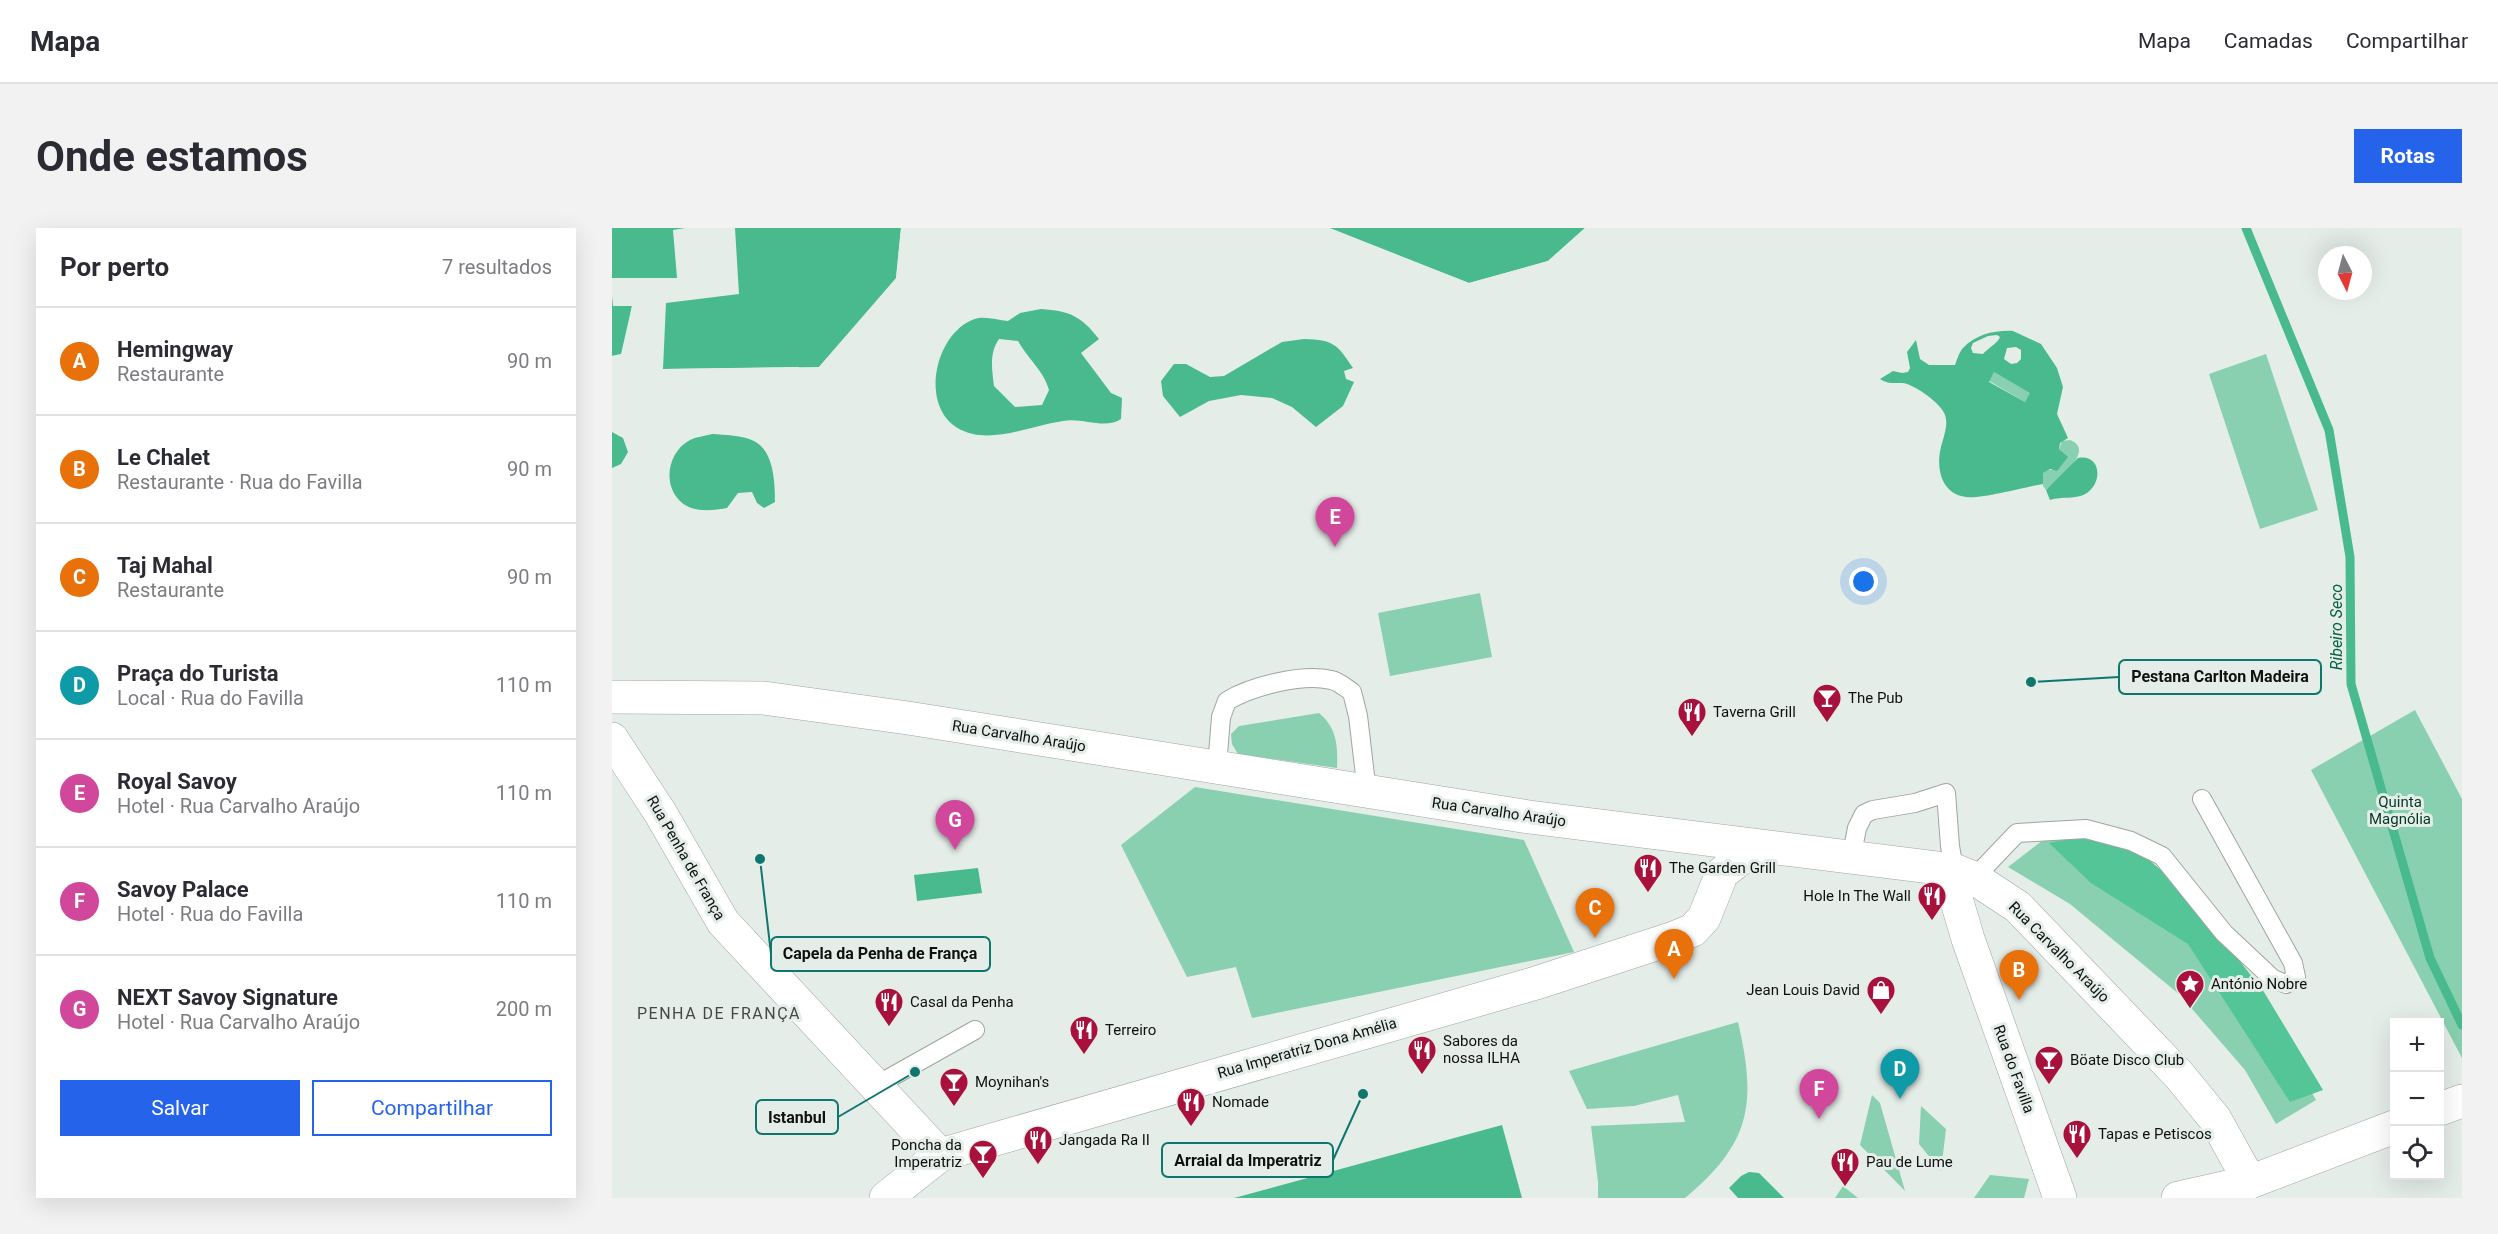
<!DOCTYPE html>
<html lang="pt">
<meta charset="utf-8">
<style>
body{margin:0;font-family:Roboto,sans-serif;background:#f2f2f3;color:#2b2b33}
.controls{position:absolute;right:18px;bottom:18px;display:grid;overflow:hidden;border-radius:0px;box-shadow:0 6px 24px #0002}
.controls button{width:54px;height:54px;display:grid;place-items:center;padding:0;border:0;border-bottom:2px solid #e1e1e2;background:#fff;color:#2b2b33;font:30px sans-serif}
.compass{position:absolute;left:1706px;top:18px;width:54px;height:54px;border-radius:50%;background:#fff;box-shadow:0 6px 24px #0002;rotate:174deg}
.you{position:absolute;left:1252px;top:354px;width:21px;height:21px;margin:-15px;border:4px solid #fff;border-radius:50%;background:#1a73e8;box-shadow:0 0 0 9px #1a73e833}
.badge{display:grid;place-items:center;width:39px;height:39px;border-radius:50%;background:#2563eb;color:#fff;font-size:20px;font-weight:700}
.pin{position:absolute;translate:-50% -50px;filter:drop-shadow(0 2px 3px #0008)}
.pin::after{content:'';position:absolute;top:32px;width:21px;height:18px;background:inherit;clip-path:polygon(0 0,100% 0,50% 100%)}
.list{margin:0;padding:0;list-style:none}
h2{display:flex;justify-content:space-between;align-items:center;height:78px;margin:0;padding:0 24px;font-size:26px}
h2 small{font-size:20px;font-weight:400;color:#7c7c81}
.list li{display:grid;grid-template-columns:39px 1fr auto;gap:18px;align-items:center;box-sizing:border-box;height:108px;padding:0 24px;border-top:2px solid #e1e1e2}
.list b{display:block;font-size:22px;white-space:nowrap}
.list p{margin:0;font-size:20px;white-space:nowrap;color:#7c7c81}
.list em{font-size:20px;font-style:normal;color:#7c7c81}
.actions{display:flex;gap:12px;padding:18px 24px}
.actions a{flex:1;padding:14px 0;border:2px solid #2563eb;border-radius:0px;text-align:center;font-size:21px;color:#2563eb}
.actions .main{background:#2563eb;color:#fff}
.icon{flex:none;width:33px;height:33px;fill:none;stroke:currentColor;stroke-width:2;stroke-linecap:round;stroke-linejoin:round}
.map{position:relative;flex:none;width:1850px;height:970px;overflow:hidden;border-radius:0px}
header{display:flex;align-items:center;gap:36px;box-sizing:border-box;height:84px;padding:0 30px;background:#fff;border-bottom:2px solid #e1e1e2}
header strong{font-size:28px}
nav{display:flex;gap:33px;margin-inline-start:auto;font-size:21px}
.intro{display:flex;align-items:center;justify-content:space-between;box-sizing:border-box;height:144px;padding:0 36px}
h1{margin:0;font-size:42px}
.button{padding:15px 27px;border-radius:0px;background:#2563eb;color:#fff;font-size:21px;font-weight:700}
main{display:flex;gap:36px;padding:0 36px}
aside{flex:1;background:#fff;border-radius:0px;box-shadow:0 6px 24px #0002}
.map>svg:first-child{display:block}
.green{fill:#88d0af}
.forest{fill:#53c597}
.water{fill:#48ba8d;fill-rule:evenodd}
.pier{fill:#e5ede9}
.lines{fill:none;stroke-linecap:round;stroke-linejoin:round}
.stream{stroke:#48ba8d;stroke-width:9}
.lane-casing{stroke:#9da5a1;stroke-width:20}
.street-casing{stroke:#9da5a1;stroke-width:34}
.secondary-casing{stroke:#9da5a1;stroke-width:34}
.lane{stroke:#fff;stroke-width:18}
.street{stroke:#fff;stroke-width:33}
.secondary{stroke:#fff;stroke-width:33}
.labels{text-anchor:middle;stroke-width:6;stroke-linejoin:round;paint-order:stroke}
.poi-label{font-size:15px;fill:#0f1110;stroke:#e5ede9;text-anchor:start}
.street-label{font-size:15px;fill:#0f1110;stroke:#e5ede9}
.park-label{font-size:15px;fill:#043826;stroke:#e5ede9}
.water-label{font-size:16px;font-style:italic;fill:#046244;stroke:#e5ede9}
.neighbourhood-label{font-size:16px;letter-spacing:1.5px;fill:#434946;stroke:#e5ede9}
.leader{fill:none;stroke:#0f766e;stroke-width:2}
.callout-dot{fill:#0f766e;stroke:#e5ede9;stroke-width:2}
.callout{fill:#e5ede9;stroke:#0f766e;stroke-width:2}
.callout-label{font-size:16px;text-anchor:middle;font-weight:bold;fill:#0f1110}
</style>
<header>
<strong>Mapa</strong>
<nav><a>Mapa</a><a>Camadas</a><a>Compartilhar</a></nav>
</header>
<div class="intro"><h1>Onde estamos</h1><a class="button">Rotas</a></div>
<main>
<aside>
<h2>Por perto<small>7 resultados</small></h2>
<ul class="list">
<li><span class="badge" style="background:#e8710a">A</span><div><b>Hemingway</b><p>Restaurante</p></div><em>90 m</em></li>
<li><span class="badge" style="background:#e8710a">B</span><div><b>Le Chalet</b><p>Restaurante · Rua do Favilla</p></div><em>90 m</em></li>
<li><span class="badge" style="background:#e8710a">C</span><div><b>Taj Mahal</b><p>Restaurante</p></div><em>90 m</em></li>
<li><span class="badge" style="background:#0f9aa8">D</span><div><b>Praça do Turista</b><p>Local · Rua do Favilla</p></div><em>110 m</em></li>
<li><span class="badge" style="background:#d1479c">E</span><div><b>Royal Savoy</b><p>Hotel · Rua Carvalho Araújo</p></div><em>110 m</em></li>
<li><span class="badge" style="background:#d1479c">F</span><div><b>Savoy Palace</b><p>Hotel · Rua do Favilla</p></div><em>110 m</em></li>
<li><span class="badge" style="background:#d1479c">G</span><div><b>NEXT Savoy Signature</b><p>Hotel · Rua Carvalho Araújo</p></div><em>200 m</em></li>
</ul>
<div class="actions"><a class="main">Salvar</a><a>Compartilhar</a></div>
</aside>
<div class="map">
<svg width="1850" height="970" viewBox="0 0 1850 970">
<rect width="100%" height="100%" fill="#e5ede9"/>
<path class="green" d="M1654,126L1706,282L1648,301L1597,146Z
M1382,144L1419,165L1413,174L1377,153Z
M1458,212C1485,222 1444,252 1434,262L1431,258V245L1435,242H1442L1455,229L1447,221L1450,213Z
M868,365L880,429L778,448L766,385Z
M1803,482L1850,571V830L1699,542Z
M707,485C725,500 726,518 725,540L626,526L620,516L619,506L627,498Z
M583,559L912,612L962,724L640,790L624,739L575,749L509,617Z
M1444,602L1624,732L1704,872L1664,896L1633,842L1568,767L1458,676L1396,639Z
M1126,794C1145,876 1139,915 1073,970H986V954L979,898L1073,894L1066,867L1022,878L975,881L957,843Z
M1260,867L1268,875L1293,963L1248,917Z
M1309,878L1334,901L1329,943L1307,916Z
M1378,947L1417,951L1412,970H1362Z
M1231,958L1246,970H1223Z"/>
<path class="forest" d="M1471,608L1528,624L1572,662L1652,764L1711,862L1678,874L1576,716L1479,655L1437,615Z"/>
<path class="water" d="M0,0H73L61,2L65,50H0Z
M123,0H289L284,50L207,139L51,141L54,75L127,66Z
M718,0H973L936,33L857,55Z
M0,68L1,78H20L9,126L0,128Z
M429,81C458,83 469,88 487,111L469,125L499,165L510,170L509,191C493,202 470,189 451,193C424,197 388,212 361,206C304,194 319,109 360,92C371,87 384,92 396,93L408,85ZM387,111L406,113C416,131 432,143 437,162L430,177L403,179L382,158C380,142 377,125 387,111Z
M1401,103L1429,116L1445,140L1451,159L1445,186L1456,210L1448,215L1447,221L1456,229L1445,243L1438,241L1431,245V256C1412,259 1370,271 1354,269C1328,266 1324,238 1329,219C1332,207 1338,194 1331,183C1325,173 1302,156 1290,155C1281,155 1276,156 1268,151L1281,143L1290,145L1296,144L1298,140L1295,124L1304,112L1308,131L1317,137H1343C1345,132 1347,124 1351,120C1364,106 1384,102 1401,103ZM1385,107L1388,109C1386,115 1376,120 1371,126L1361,125L1359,120L1361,115L1376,108ZM1404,119L1409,122V131L1405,135L1399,136L1392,131L1395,120ZM1382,144L1418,165L1413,174L1377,154Z
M692,111C722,112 725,116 741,140L732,143L734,151L742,154L731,178L704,199L680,179L660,170L629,167L597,173L568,189L551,168L549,153L562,136H574L598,149L612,148L670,114Z
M0,204L11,210L16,224L9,236L0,240Z
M100,206C113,207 130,207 142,213C162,223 163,255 163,274L152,280L145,275L140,264L126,265L115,280C99,283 79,285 67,272C50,254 57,223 78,212C84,209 93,208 100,206Z
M1466,230C1489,226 1491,254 1475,265C1464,272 1450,268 1438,272L1434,262Z
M366,640L370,665L305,673L302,647Z
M890,897L910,970H622Z
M1137,944L1147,945L1172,970H1126L1117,960L1129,948Z"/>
<path class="pier" d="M289,0H292L286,52L207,142V139L284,51Z
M715,0L857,55L936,33L973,0H976L937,36L857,58L717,3Z
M20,78V93L12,127L0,131V128L10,126Z
M187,139V142L51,143V141Z"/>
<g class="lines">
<path class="stream" d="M1634,0L1717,202L1738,329L1739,456L1818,730L1850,797"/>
<g class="lane-casing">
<path id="lane" d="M605,539L609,489L615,473C640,458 691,445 719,452C726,453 734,460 740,464L746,488L755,564
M1239,631L1245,600L1252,586L1261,582L1303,575L1334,565L1338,618L1342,642
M1362,650L1405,605L1474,601L1519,613L1550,628L1612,705L1661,751L1674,756L1684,749L1681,735L1590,571
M265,857L363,802"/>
</g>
<g class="street-casing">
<path id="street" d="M0,469L152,470L296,490L917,589L1342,642L1362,650L1406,679L1567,847L1603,891L1638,954
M0,511L49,586L111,694L328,927
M1342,642L1343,667L1356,711L1448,970
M274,970L328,927L924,755L1062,710L1081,702L1092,690L1110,645L1127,632L1150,619"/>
</g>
<g class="secondary-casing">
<path id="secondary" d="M1828,881L1850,873
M1566,970L1638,954L1782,899"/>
</g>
<use href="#lane" class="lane"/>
<use href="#street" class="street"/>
<use href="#secondary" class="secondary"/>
</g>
<defs>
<g id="bar-pin" transform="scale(1.5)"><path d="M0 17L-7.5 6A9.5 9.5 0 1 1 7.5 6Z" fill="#a8113b" stroke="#e5ede9"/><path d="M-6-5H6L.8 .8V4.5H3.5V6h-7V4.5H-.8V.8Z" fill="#fff"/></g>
<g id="restaurant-pin" transform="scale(1.5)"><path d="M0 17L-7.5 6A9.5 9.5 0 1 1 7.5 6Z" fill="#a8113b" stroke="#e5ede9"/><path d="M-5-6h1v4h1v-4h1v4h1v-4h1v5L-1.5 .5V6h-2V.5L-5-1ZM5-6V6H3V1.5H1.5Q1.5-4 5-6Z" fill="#fff"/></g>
<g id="sight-pin" transform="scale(1.5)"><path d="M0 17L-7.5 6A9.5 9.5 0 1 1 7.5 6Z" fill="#a8113b" stroke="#e5ede9"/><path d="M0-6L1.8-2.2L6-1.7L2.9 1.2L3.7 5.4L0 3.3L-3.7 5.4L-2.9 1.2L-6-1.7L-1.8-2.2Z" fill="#fff"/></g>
<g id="shop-pin" transform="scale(1.5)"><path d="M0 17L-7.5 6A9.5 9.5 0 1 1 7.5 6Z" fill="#a8113b" stroke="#e5ede9"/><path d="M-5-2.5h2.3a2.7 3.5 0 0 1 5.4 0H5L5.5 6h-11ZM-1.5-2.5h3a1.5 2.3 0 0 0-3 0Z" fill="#fff"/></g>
</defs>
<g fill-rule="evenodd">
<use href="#bar-pin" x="1215" y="470"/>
<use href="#restaurant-pin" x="1080" y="484"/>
<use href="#restaurant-pin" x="1036" y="640"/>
<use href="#restaurant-pin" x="1320" y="668"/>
<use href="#sight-pin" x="1578" y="756"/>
<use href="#shop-pin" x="1269" y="762"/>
<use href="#restaurant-pin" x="277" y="774"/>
<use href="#restaurant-pin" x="472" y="802"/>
<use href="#restaurant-pin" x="810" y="822"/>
<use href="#bar-pin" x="1437" y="832"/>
<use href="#bar-pin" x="342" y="854"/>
<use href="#restaurant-pin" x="579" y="874"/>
<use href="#restaurant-pin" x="1465" y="906"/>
<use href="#restaurant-pin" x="426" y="912"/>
<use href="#bar-pin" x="371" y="926"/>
<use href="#restaurant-pin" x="1233" y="934"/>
</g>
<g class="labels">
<g class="poi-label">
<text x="1236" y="475">The Pub</text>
<text x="1101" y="489">Taverna Grill</text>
<text x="1057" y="645">The Garden Grill</text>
<text x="1299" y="673" text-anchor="end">Hole In The Wall</text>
<text x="1599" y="761">António Nobre</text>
<text x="1248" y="767" text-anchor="end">Jean Louis David</text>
<text x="298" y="779">Casal da Penha</text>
<text x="493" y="807">Terreiro</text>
<text x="831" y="818">Sabores da<tspan x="831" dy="17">nossa ILHA</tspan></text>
<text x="1458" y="837">Böate Disco Club</text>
<text x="363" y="859">Moynihan's</text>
<text x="600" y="879">Nomade</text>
<text x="1486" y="911">Tapas e Petiscos</text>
<text x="447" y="917">Jangada Ra II</text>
<text x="350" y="922" text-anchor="end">Poncha da<tspan x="350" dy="17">Imperatriz</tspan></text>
<text x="1254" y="939">Pau de Lume</text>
</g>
<g class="street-label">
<text transform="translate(407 508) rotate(9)" y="5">Rua Carvalho Araújo</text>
<text transform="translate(887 584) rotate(8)" y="5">Rua Carvalho Araújo</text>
<text transform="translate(74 630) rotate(60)" y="5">Rua Penha de França</text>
<text transform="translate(1447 724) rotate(45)" y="5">Rua Carvalho Araújo</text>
<text transform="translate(695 820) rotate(-16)" y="5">Rua Imperatriz Dona Amélia</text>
<text transform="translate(1402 841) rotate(70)" y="5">Rua do Favilla</text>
</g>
<g class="park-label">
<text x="1788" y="579">Quinta<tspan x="1788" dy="17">Magnólia</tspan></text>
</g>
<g class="water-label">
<text transform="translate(1724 399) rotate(-90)" y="6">Ribeiro Seco</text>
</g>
<g class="neighbourhood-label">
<text x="107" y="791">PENHA DE FRANÇA</text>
</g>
</g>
<path class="leader" d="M1419 454L1507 449M148 631L159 726M303 844L226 889M751 866L721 932"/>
<g class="callout-dot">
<circle cx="1419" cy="454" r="6"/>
<circle cx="148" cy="631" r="6"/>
<circle cx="303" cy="844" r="6"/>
<circle cx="751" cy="866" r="6"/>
</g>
<g class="callout">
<rect x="1507" y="432" width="202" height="34" rx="6"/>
<rect x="159" y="709" width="219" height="34" rx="6"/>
<rect x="144" y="872" width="82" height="34" rx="6"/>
<rect x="550" y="915" width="171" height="34" rx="6"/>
</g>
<g class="callout-label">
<text x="1608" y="454">Pestana Carlton Madeira</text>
<text x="268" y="731">Capela da Penha de França</text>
<text x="185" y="895">Istanbul</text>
<text x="636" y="938">Arraial da Imperatriz</text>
</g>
</svg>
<div class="controls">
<button>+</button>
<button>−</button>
<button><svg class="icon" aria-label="locate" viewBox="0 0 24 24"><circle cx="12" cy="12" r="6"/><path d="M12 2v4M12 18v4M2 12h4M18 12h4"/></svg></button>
</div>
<svg class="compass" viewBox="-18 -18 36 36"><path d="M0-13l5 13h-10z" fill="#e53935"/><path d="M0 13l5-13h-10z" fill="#7c7c81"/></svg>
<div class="you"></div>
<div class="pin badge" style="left:1062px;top:751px;background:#e8710a">A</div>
<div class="pin badge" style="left:1407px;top:772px;background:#e8710a">B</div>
<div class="pin badge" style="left:983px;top:710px;background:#e8710a">C</div>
<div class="pin badge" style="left:1288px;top:871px;background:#0f9aa8">D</div>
<div class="pin badge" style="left:723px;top:319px;background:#d1479c">E</div>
<div class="pin badge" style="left:1207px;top:891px;background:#d1479c">F</div>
<div class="pin badge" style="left:343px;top:622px;background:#d1479c">G</div>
</div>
</main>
